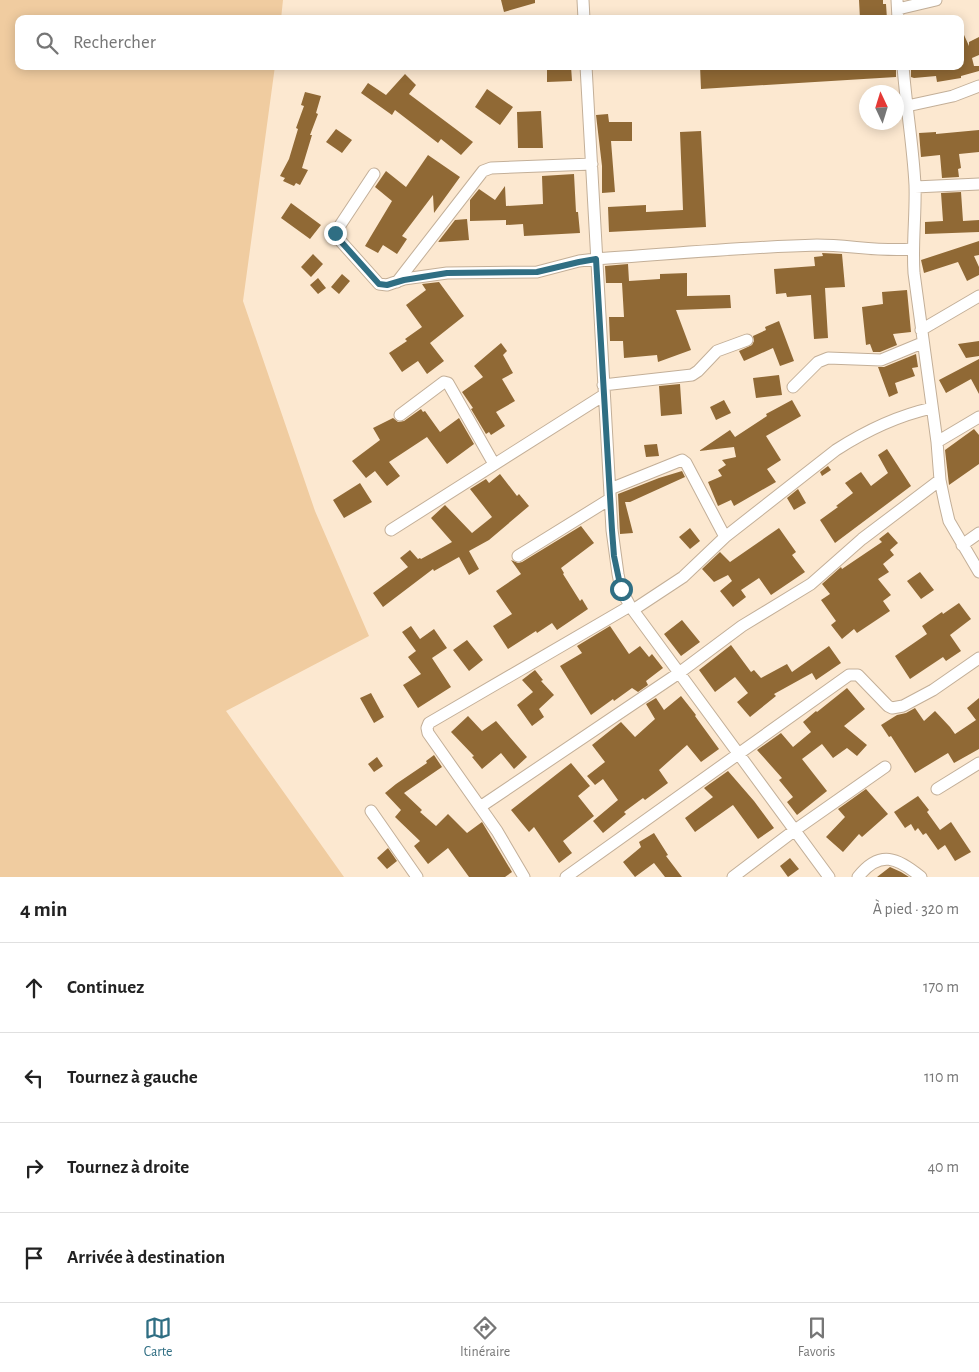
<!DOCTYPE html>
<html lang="fr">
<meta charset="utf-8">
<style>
body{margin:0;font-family:"Alegreya Sans",sans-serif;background:#f2f2f2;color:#222}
.compass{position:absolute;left:859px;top:85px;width:45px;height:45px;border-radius:50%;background:#fff;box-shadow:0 2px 12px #0003;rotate:356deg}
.stop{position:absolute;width:15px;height:15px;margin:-11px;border:4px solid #2f6e83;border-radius:50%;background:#fff}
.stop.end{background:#2f6e83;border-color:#fff;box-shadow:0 1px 5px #0008}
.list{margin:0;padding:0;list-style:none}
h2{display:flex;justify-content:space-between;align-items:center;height:65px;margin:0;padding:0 20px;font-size:21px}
h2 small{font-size:16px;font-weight:400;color:#767676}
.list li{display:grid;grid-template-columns:32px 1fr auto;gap:15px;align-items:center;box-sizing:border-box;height:90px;padding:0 20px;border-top:1px solid #e0e0e0}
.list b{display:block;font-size:19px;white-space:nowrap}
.list em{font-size:16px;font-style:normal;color:#767676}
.icon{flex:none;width:28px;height:28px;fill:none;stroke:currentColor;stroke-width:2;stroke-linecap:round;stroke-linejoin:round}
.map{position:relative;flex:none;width:979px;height:877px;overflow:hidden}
.search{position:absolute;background:#fff;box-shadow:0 2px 12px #0003;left:15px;right:15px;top:15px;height:55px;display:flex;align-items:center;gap:12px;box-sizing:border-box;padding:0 18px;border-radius:10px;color:#767676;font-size:19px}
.sheet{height:425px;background:#fff}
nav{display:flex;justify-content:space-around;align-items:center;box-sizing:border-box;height:70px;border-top:1px solid #e0e0e0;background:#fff;font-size:14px;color:#767676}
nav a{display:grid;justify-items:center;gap:2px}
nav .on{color:#2f6e83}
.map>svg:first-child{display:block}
.green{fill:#f0cca0}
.building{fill:#906935}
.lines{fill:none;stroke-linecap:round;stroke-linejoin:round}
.minor-casing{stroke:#c3af98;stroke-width:13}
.minor{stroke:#fff;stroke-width:11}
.route{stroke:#2f6e83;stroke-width:6}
</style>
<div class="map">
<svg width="979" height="877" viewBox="0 0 979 877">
<rect width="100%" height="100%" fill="#fce8d0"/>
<path class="green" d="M0,0H283L281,19H19V66H275L243,301L315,511L369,636L226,711L344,877H0Z"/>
<path class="building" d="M501,0H535V3L504,12Z
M859,0H883V4H886L887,19H860Z
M960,26L969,46V42L979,37V55L972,58L974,66H979V71L961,76V78L937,82L936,76L914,78L911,77V66H960Z
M547,66H571L572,81L547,82Z
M700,66H896V77L701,89Z
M405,74L416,85L409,94L473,142L461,155L441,139L438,143L395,110L392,115L361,93L368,83L386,95Z
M487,89L513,107L500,125L475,107Z
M305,92L321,96L316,113L318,114L310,135H312L302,168L308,170L300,185L296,183L294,186L283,181L285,178L280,176L289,159L298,129L296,128L304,106L301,105Z
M541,111L543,148H518L517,112Z
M608,114L609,122H632V141H611L615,192L602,193V166L596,115Z
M336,129L352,140L342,153L326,142Z
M979,130V152L959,154L961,168L958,169L959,177L942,178L940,155L921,157L919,133L936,132V134Z
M701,131L706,227L609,232L608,207L646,205V212L683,210L680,132Z
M428,155L460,177L434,213L433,195L402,236L407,239L397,254L383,245L378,253L365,246L392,201L375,187L386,171L406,187Z
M574,174L576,212H578L580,233L524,236L523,224L506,225V220L470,221V200L479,189L495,200L505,186L506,206L543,204L542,176Z
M961,192L963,221L979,220V232L925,234V222L943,221L941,193Z
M291,203L321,225L310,239L281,218Z
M467,219L469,240L438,242L455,220Z
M979,241V255L974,256L979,267V275L967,281L958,262L924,273L921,260Z
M822,253L842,254L845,287L825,288L828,338L814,339L811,295L787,297L786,293L776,294L774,269L815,266L814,257L823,256Z
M313,254L323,264L311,277L301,267Z
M628,264L629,281L660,279V274L687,273V296L730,295L731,308L676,310L691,350L658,362L657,355L624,358L623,341H610L609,317H624L622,283H606L605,266Z
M342,274L350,281L339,294L331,287Z
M318,278L326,288L318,294L310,285Z
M439,282L464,316L430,343L444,361L427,374L418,361L402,372L389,353L407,341L405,339L422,327L406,305L426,290L422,284Z
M907,290L911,332L893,334L897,345L880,352H873L870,344L866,345L862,307L883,304L882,292Z
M779,321L794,361L780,366L773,348L744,361L739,351L752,345L754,341L753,336L766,330L765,327Z
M979,341V356L966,358L958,344Z
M501,343L507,351L503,355L513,373L502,379L515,401L496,412L505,426L491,435L489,432L486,434L471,409L473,408L462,392L483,377L474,366Z
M916,354L918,367L912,368L915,376L895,383L898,393L889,397L878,367H884Z
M979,359V394L971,379L946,393L939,380Z
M779,375L782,395L756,398L753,378Z
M680,384L682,414L661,416L659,386Z
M724,400L731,413L716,420L710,407Z
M792,400L801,416L766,436L781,460L767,469L776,482L734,506L731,500L718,506L708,482L722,476L718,470L726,465L722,460L736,457L734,447L699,451L730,430L735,437L767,416L766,414Z
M421,409L423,412L425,411L440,432L459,418L474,444L447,464L427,437L389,462L400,476L387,486L375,471L366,478L352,461L380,440L373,428L393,418L398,422L404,421Z
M974,429L979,435V464L949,485L945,450Z
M657,444L659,456L646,457L644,445Z
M887,449L911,486L835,543L820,520L838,507L836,506L853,493L845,483L861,472L871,486L888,473L878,455Z
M828,466L831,470L822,476L820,472Z
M682,471L685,477L630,502H625L633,533L620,534L618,494L659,478Z
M500,474L517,496L519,494L529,506L489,540L469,551L479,569L469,575L459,557L434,571L433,569L383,607L373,593L408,567L400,558L410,550L418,559L420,558L421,559L452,542L431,518L445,505L472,533L492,517L470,489L486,479L489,483Z
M360,483L372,502L344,518L333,500Z
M798,489L806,503L794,510L787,498Z
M581,526L594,543L561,568L564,573L563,574L580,601L582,599L588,609L557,630L552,623L537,633L536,631L508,649L493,626L512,614L496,591L521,574L511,560L518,563L522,562Z
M690,528L700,541L690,549L679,537Z
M779,528L796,552L792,555L805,572L771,595L759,578L741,590L746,597L733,607L720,591L732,581L728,575L714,582L702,569L720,552L730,562Z
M888,532L898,543L890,550L894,555L883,564L889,572L878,579L891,595L883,601L890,611L857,633L854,629L842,639L831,625L836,621L821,600L830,594L822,584L841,567L842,569L882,542L879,539Z
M920,572L934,590L921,599L907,581Z
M959,603L971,619L950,635L961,651L946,661L943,657L910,679L895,656L927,634L922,626L942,612L943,614Z
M682,620L700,642L681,656L664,634Z
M411,626L420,639L434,629L447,648L432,658L451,687L418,708L403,685L421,674L408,657L416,651L402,632Z
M610,626L629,654L640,646L649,657L652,654L663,668L646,681L648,685L638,692L632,688L614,701L613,699L591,715L560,666L582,653L577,646Z
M467,640L483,660L469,671L453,650Z
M731,645L751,672L754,670L761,678L787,664L792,672L829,646L841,663L816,680L812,673L774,694L776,696L750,717L737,702L748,693L735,677L715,692L699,670Z
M535,670L543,680L541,681L554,695L539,709L544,717L532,726L517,705L533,692L522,680Z
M847,688L865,709L844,726L867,745L857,756L847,748L833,758L822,744L802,759L827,791L797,815L787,802L793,797L779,780L782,778L757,750L781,733L793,747L811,732L803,722L816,711L817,712Z
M371,693L384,717L374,723L360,698Z
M681,696L696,715L695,716L719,749L701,762L687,745L659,770L668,783L645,800L643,798L624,812L626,814L603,833L593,821L618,800L603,779L595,785L587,776L605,762L592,745L621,722L635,737L655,719L646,704L656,698L664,710Z
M979,698V749L954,763L948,753L915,773L891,736L889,737L881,725L897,715L906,713L915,708L924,721L935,711L950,727L955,734L976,720L967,708Z
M468,716L482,731L496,721L527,757L514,769L501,753L482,769L472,757L474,756L451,732Z
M434,755L442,767L404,793L422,810L420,812L436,826L448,814L467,833L482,822L512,872L505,877H469L448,848L428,864L414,846L420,841L395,817L401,810L385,793L396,784L427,763L426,761Z
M377,757L383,766L374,772L368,764Z
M571,763L590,786L578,796L594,816L563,841L572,853L559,863L534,827L529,832L511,810Z
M728,771L754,801L774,828L758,839L733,805L695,832L685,818L713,797L704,788Z
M866,789L888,814L862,837L859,834L843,852L826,837L845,817L838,809Z
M918,796L929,810L927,812L940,830L951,822L971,852L955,861L945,845L938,850L926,833L923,835L918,828L915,831L911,824L905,828L894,812Z
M654,833L668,855L666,856L682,877H665L654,863L635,877L623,862L641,847L639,842Z
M388,848L397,861L387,869L377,858Z
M790,858L799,869L788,877L780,866Z
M890,867L901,872L909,877H877Z"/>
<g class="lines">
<g class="minor-casing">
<path id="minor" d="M583,0L584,19
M897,0L898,19
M898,9L936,0
M586,66L612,530L618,574L621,589L630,606L829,877
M903,66C906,106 913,145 915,185C916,214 912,243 914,273L937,442L940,480L945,504L949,521L979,572
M907,106L953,96L979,86
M374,174L335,233L336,236L379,284L387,285L404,279L447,273L537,272L579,261L596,259C670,254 744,247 817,245C849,245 880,252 912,249
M915,187L979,184
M397,282L483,171L491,168L592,164
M921,330L979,296
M603,385L692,375L698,371L717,351L747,340
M793,387L818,362L828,358L881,360L922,343
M400,415L444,382L448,383L494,464
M937,442L979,417
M610,489L682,460L686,463L725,537
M391,530L604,395
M962,545L979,533
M518,556L610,499
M633,610L683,577L725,537L836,450C867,430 896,416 932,408
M937,789L979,763
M480,807L679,673L742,626L811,584L862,539L940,480
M371,811L417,877
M524,877L497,831L428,733L427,728L429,723L630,606
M566,877L849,675H858L888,706L892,708L903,706L933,690L979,658
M733,877L795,830L885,767
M858,877C880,849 898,858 921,877"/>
</g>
<use href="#minor" class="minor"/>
</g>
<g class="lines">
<path class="route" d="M335,233L336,236L379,284L387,285L404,280L447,273L537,272L579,262L596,259L612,530L614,556L621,589"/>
</g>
</svg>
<svg class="compass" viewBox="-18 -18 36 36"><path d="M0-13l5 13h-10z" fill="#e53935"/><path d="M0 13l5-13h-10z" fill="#767676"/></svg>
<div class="stop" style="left:621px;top:589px"></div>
<div class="stop end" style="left:335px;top:233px"></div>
<div class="search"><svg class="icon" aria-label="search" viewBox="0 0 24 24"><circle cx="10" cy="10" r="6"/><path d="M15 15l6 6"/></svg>Rechercher</div>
</div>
<section class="sheet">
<h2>4 min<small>À pied · 320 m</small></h2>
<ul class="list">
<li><svg class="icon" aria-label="ahead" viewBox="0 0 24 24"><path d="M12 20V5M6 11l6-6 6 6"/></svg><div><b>Continuez</b></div><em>170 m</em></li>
<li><svg class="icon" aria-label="left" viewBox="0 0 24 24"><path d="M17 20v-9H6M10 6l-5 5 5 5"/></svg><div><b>Tournez à gauche</b></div><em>110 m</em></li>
<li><svg class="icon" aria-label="right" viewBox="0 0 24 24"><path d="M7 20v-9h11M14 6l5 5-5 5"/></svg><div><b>Tournez à droite</b></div><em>40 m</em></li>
<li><svg class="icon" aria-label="arrive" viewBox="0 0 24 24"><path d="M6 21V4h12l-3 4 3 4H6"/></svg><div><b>Arrivée à destination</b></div></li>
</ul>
</section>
<nav>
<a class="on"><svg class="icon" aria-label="map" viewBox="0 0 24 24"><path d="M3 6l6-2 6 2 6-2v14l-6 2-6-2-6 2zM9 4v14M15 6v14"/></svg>Carte</a>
<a><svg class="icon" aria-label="directions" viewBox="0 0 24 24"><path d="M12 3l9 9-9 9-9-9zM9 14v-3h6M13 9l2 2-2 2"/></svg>Itinéraire</a>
<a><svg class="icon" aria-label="saved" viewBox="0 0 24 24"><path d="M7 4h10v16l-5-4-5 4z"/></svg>Favoris</a>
</nav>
